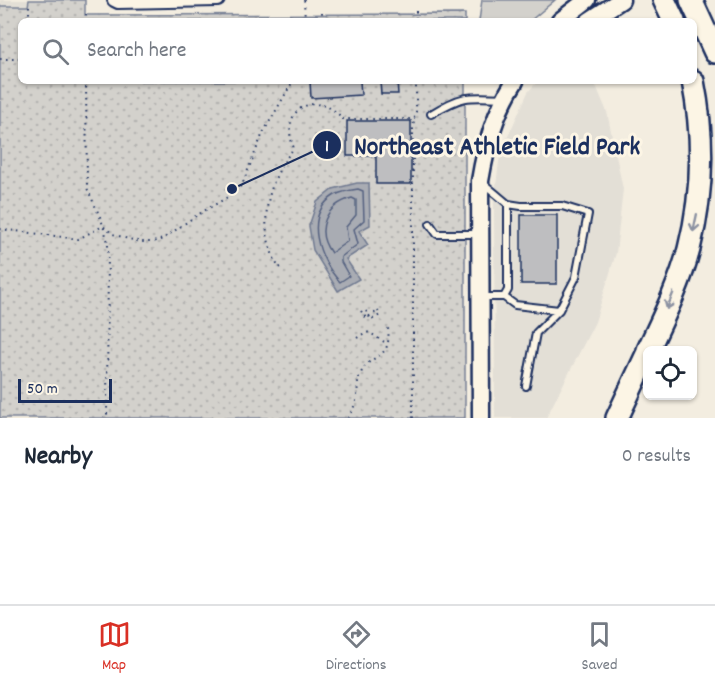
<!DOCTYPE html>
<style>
body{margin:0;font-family:Dekko,sans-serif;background:#f6f6f7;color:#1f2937}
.controls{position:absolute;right:18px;bottom:18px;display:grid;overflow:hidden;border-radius:9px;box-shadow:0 2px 4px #0004}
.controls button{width:54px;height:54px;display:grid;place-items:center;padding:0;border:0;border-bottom:2px solid #e0e1e3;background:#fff;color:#1f2937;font:30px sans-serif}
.scale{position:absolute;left:18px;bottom:15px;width:94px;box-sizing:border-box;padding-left:6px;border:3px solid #1b2f5e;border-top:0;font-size:16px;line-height:21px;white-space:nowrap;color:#1b2f5e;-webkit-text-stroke:4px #fcf5e5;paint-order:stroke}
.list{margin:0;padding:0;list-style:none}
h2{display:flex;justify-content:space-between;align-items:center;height:78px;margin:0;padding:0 24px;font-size:26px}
h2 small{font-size:20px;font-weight:400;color:#747a83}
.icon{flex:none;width:33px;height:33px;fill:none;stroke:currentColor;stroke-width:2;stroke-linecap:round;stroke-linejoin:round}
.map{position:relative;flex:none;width:715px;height:418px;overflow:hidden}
.search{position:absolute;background:#fff;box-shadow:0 2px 4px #0004;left:18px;right:18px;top:18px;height:66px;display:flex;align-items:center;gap:15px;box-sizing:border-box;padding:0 21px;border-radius:9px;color:#747a83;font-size:22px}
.sheet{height:186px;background:#fff}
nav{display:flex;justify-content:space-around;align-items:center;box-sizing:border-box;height:84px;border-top:2px solid #e0e1e3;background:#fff;font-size:16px;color:#747a83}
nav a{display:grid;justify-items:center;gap:3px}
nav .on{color:#d93025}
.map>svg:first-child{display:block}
.built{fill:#e3dfd6}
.green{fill:#d3d1cc;stroke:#778095;stroke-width:1.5}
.park{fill:url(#park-dots);stroke:#778095;stroke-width:1.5}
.water{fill:#a9acb3;stroke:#707a91;stroke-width:1.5}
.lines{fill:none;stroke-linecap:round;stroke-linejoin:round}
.shore{stroke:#546180;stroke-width:1.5}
.building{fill:#bebec0;stroke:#1b2f5e;stroke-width:1.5}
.lane-casing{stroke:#1b2f5e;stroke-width:10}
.street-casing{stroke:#1b2f5e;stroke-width:16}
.secondary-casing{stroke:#1b2f5e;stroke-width:21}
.highway-casing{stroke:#1b2f5e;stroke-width:26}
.path{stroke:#1b2f5e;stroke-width:2;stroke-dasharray:1.5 4.5;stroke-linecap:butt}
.lane{stroke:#fcf5e5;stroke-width:6}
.street{stroke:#fcf5e5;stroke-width:12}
.secondary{stroke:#fcf5e5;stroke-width:16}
.highway{stroke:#fcf5e5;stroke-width:21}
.path-bridge{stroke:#1b2f5e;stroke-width:2;stroke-dasharray:1.5 4.5;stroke-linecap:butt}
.oneway{stroke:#8c92a2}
.leader{fill:none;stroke:#1b2f5e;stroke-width:2}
.callout-dot{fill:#1b2f5e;stroke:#fcf5e5;stroke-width:2}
.mark-label{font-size:18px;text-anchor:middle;font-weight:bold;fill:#fff}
.callout-label{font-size:26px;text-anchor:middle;font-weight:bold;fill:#1b2f5e;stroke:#fcf5e5;stroke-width:6;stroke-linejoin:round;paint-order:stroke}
</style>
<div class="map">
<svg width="715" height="418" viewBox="0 0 715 418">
<defs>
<pattern id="park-dots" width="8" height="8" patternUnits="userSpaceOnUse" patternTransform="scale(1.5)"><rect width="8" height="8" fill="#d3d1cc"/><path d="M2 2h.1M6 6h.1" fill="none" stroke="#b5b4b2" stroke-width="1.8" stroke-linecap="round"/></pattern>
</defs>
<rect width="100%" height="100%" fill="#f3ede0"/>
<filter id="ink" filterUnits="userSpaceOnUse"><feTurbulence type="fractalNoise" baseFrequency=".0167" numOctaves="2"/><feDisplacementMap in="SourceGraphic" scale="12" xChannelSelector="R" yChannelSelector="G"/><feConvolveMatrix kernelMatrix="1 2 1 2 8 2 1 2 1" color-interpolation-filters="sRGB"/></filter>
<g filter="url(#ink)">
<path class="built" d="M0,0H29V6H0Z
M538,81H594L607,112L623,189L616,253L595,322L546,418H495L494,201L500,154L528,92Z"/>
<path class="green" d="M482,0H555L530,21H479Z"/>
<path class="park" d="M29,0H85V15L465,14V21H21V81H465V418H0V6H28Z"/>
<path class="water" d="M357,183H369L370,225L359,231L368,245L346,259L359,279L338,291L313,250L309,226L317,202L333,189Z"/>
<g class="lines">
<path class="shore" d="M358,189L363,191L364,220L354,229L358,244L341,257V262L349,276L340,282C319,260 302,215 335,195C341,192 351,190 358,189Z
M352,198L356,200V215L346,227L348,241L331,253C314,230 326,205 352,198Z"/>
</g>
<path class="building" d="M310,81H360L361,95L311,98Z
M380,81H397L398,94H381Z
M347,121H411V184H376V156H347Z
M521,215H557V284H521Z"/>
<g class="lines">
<g class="lane-casing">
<path id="lane" d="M431,114C462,95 468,96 504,98
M483,183L508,204L521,206H562L588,214L576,277L559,310L536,333L526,386
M430,224L437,234H480
M481,297H504L508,290V204
M504,297L515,305L559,310"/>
</g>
<g class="street-casing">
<path id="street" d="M114,0L118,2L218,0"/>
</g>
<g class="secondary-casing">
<path id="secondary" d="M560,21L587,0
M589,21L621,0
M481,418L480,181C486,145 495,112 515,81"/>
</g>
<g class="highway-casing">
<path id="highway" d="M664,0L674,21
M691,0L715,52
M648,350C663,318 680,284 689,249C703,194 704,136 693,81
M617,418L648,352"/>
</g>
<path class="path" d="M304,0L305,21
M29,6V21
M416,11V21
M322,12V21
M86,21V14
M0,59H21
M86,81L87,188L101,219L108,242L107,418
M0,229L78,239L103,226L113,234L125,238L141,242H153L163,239L194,217L226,198L242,185L263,133L293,81
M281,267L279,268C256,228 266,182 294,148C277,109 317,88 343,119H415
M361,311L366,318L378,311
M357,338L366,332C375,334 379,341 388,343
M348,418C352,411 356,404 357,396C358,388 357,380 361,373C371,351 392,362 388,328
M413,418V127L416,112V81"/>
<use href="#lane" class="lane"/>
<use href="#street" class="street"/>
<use href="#secondary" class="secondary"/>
<use href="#highway" class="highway"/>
<path class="path-bridge" d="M366,311L371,320L380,315L378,311"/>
</g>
<defs><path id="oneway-shaft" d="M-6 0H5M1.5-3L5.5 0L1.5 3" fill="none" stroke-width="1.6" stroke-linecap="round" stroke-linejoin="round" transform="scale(1.5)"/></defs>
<g class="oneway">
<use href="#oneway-shaft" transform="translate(695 223) rotate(102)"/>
<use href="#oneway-shaft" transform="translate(670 301) rotate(112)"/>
</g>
</g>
<path class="leader" d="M232 189L327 145"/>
<g class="callout-dot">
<circle cx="232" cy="189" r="6"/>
<circle cx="327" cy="145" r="15"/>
</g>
<g class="mark-label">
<text x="327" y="151">1</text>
</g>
<g class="callout-label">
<text x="497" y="154">Northeast Athletic Field Park</text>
</g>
</svg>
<div class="controls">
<button><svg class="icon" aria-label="locate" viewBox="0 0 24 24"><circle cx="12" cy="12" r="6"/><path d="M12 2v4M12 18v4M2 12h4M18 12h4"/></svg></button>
</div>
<div class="scale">50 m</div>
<div class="search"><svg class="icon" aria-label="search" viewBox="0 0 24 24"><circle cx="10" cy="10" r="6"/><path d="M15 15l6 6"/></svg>Search here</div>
</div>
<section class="sheet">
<h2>Nearby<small>0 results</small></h2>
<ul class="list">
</ul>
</section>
<nav>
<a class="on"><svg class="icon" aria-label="map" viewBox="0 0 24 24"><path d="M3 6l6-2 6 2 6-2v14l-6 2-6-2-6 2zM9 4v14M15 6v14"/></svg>Map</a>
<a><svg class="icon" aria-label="directions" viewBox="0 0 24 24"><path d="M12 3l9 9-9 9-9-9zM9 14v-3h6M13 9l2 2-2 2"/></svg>Directions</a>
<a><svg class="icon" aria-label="saved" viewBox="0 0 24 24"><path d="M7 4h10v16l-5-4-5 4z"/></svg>Saved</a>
</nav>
